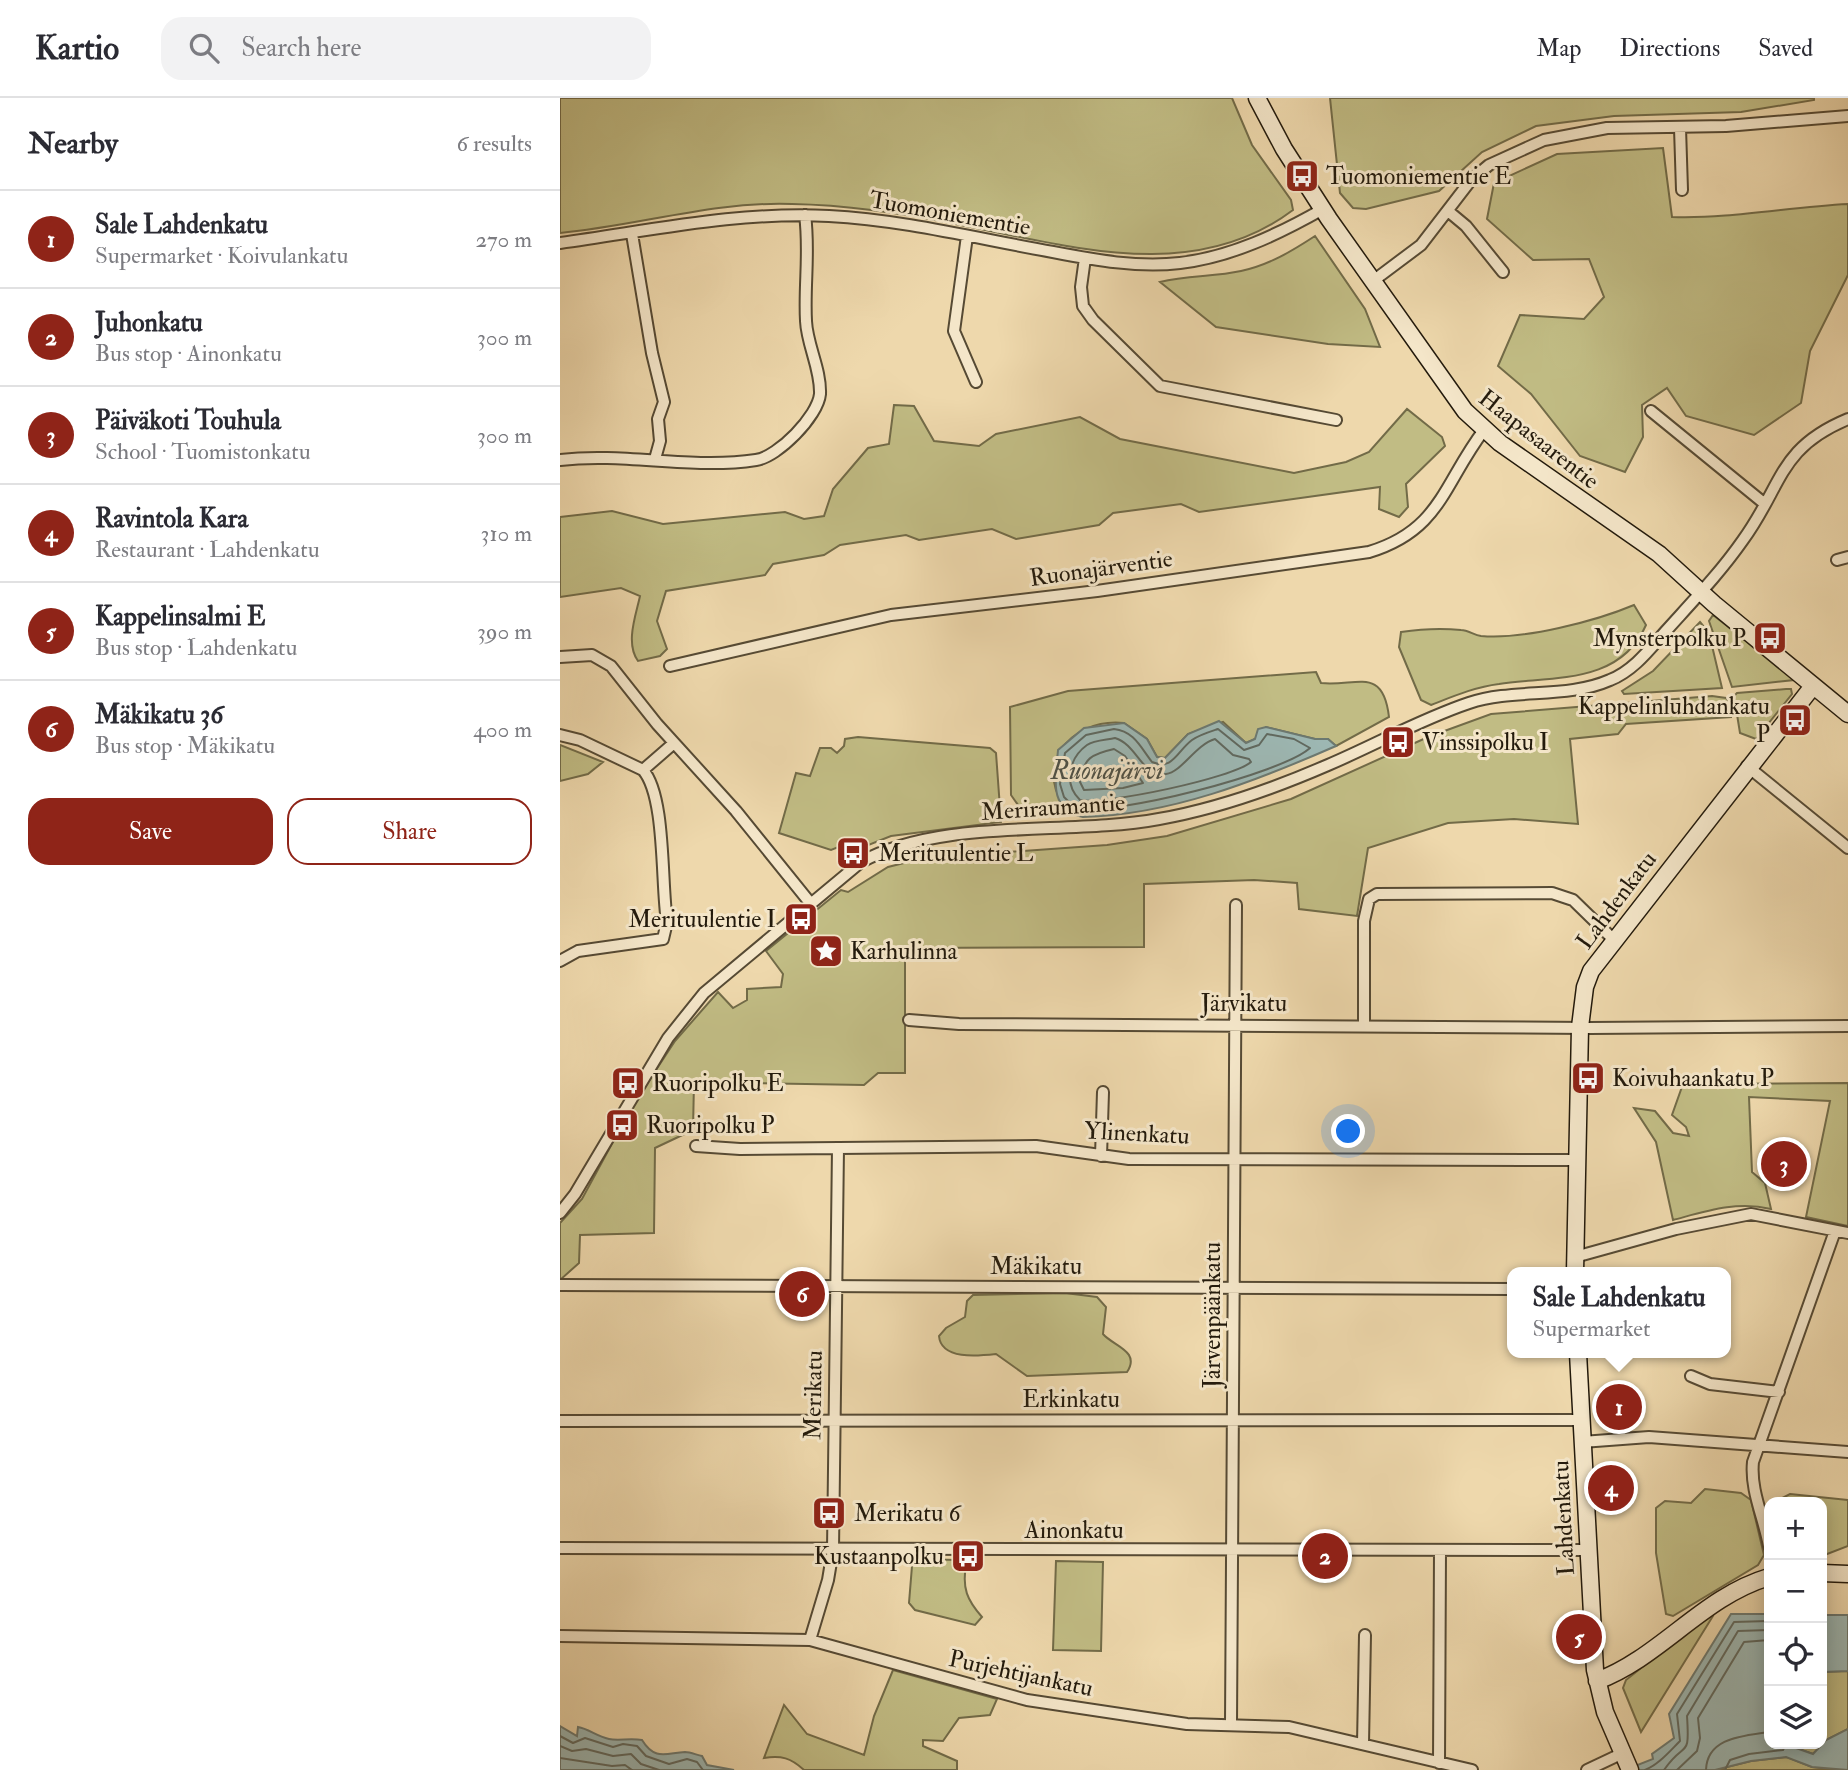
<!DOCTYPE html>
<meta charset="utf-8">
<style>
body{margin:0;font-family:"IM FELL Double Pica",serif;background:#f2f2f3;color:#2b2b33}
.controls{position:absolute;right:21px;bottom:21px;display:grid;overflow:hidden;border-radius:14px;box-shadow:0 4px 18px #0003}
.controls button{width:63px;height:63px;display:grid;place-items:center;padding:0;border:0;border-bottom:2px solid #e1e1e2;background:#fff;color:#2b2b33;font:35px sans-serif}
.you{position:absolute;left:789px;top:1034px;width:24px;height:24px;margin:-18px;border:5px solid #fff;border-radius:50%;background:#1a73e8;box-shadow:0 0 0 10px #1a73e833}
.badge{display:grid;place-items:center;width:46px;height:46px;border-radius:50%;background:#8f2418;color:#fff;font-size:23px;font-weight:700}
.pin{position:absolute;translate:-50% -50%;border:4px solid #fff;box-shadow:0 2px 7px #0006}
.popup{position:absolute;left:947px;top:1169px;width:224px;height:91px;box-sizing:border-box;display:grid;place-content:center;border-radius:14px;background:#fff;filter:drop-shadow(0 2px 5px #0005);font-size:23px;white-space:nowrap;color:#7c7c81}
.popup b{font-size:26px;color:#2b2b33}
.popup::after{content:'';position:absolute;left:50%;top:100%;margin-left:-14px;border:14px solid transparent;border-top-color:#fff}
.list{margin:0;padding:0;list-style:none}
h2{display:flex;justify-content:space-between;align-items:center;height:91px;margin:0;padding:0 28px;font-size:30px}
h2 small{font-size:23px;font-weight:400;color:#7c7c81}
.list li{display:grid;grid-template-columns:46px 1fr auto;gap:21px;align-items:center;box-sizing:border-box;height:98px;padding:0 28px;border-top:2px solid #e1e1e2}
.list b{display:block;font-size:26px;white-space:nowrap}
.list p{margin:0;font-size:23px;white-space:nowrap;color:#7c7c81}
.list em{font-size:23px;font-style:normal;color:#7c7c81}
.actions{display:flex;gap:14px;padding:21px 28px}
.actions a{flex:1;padding:16px 0;border:2px solid #8f2418;border-radius:21px;text-align:center;font-size:24px;color:#8f2418}
.actions .main{background:#8f2418;color:#fff}
.icon{flex:none;width:38px;height:38px;fill:none;stroke:currentColor;stroke-width:2;stroke-linecap:round;stroke-linejoin:round}
.map{position:relative;flex:none;width:1288px;height:1672px;overflow:hidden}
header{display:flex;align-items:center;gap:42px;box-sizing:border-box;height:98px;padding:0 35px;background:#fff;border-bottom:2px solid #e1e1e2}
header strong{font-size:33px}
nav{display:flex;gap:38px;margin-inline-start:auto;font-size:24px}
.search{width:490px;height:63px;background:#f2f2f3;display:flex;align-items:center;gap:18px;box-sizing:border-box;padding:0 24px;border-radius:21px;color:#7c7c81;font-size:26px}
main{display:flex}
aside{flex:1;background:#fff}
.map>svg:first-child{display:block}
.green{fill:#c1bc84;stroke:#726b48;stroke-width:2}
.water{fill:#9db8b4;stroke:#6c7971;stroke-width:2}
.lines{fill:none;stroke-linecap:round;stroke-linejoin:round}
.shore{stroke:#606960;stroke-width:2}
.street-casing{stroke:#564a34;stroke-width:14}
.secondary-casing{stroke:#231a0c;stroke-width:19}
.street{stroke:#f4e6c9;stroke-width:10}
.secondary{stroke:#f4e6c9;stroke-width:16}
.labels{text-anchor:middle;stroke-width:6;stroke-linejoin:round;paint-order:stroke}
.poi-label{font-size:24px;fill:#231a0c;stroke:#f4e6c9;text-anchor:start}
.street-label{font-size:24px;fill:#231a0c;stroke:#f4e6c9}
.water-label{font-size:26px;font-style:italic;fill:#4e5147;stroke:#f4e6c9}
</style>
<header>
<strong>Kartio</strong>
<div class="search"><svg class="icon" aria-label="search" viewBox="0 0 24 24"><circle cx="10" cy="10" r="6"/><path d="M15 15l6 6"/></svg>Search here</div>
<nav><a>Map</a><a>Directions</a><a>Saved</a></nav>
</header>
<main>
<aside>
<h2>Nearby<small>6 results</small></h2>
<ul class="list">
<li><span class="badge">1</span><div><b>Sale Lahdenkatu</b><p>Supermarket · Koivulankatu</p></div><em>270 m</em></li>
<li><span class="badge">2</span><div><b>Juhonkatu</b><p>Bus stop · Ainonkatu</p></div><em>300 m</em></li>
<li><span class="badge">3</span><div><b>Päiväkoti Touhula</b><p>School · Tuomistonkatu</p></div><em>300 m</em></li>
<li><span class="badge">4</span><div><b>Ravintola Kara</b><p>Restaurant · Lahdenkatu</p></div><em>310 m</em></li>
<li><span class="badge">5</span><div><b>Kappelinsalmi E</b><p>Bus stop · Lahdenkatu</p></div><em>390 m</em></li>
<li><span class="badge">6</span><div><b>Mäkikatu 36</b><p>Bus stop · Mäkikatu</p></div><em>400 m</em></li>
</ul>
<div class="actions"><a class="main">Save</a><a>Share</a></div>
</aside>
<div class="map">
<svg width="1288" height="1672" viewBox="0 0 1288 1672">
<rect width="100%" height="100%" fill="#eed8ac"/>
<filter id="stains"><feTurbulence type="fractalNoise" baseFrequency=".00286" numOctaves="4"/><feColorMatrix values="0 0 0 0 .2 0 0 0 0 .09 0 0 0 0 .02 0 0 0 .5 -.17"/></filter>
<radialGradient id="worn" r=".72"><stop offset=".6" stop-color="#630" stop-opacity="0"/><stop offset="1" stop-color="#630" stop-opacity=".3"/></radialGradient>
<path class="green" d="M0,0H672L692,47L731,102L733,112C635,186 514,149 405,128C348,116 290,107 232,106C154,103 77,128 0,135Z
M770,0H1254V2L1181,14L1054,18L976,28L922,54L879,93L806,111L793,110L780,95Z
M1103,50L1112,119C1170,121 1229,109 1288,106V177L1250,253L1241,305L1194,337L1126,318L1107,290L1082,307L1083,339L1065,374L1020,358L971,296L938,268L960,217L1024,221L1044,199L1029,161L973,162L927,121L934,85L997,56Z
M755,138L805,211L820,249L768,246L656,229L600,184C627,177 654,179 681,173C709,167 732,153 755,138Z
M334,307L354,308L374,343L419,348L436,336L520,319L560,341L734,375L786,364L809,354L847,311L882,339L885,348L846,386L848,409L839,419L819,411L820,389L639,414L621,406L553,415L539,427L456,441L432,431L359,442L346,437L280,447L264,457L213,466L205,477L106,493L97,523L107,551L100,558L78,563C65,545 76,517 80,498L61,490L0,499V419L52,413L103,426L225,414L244,421L264,418L273,391L308,350L329,346Z
M1074,507L1086,527C1060,587 993,578 939,586C915,589 894,598 871,607L861,602L839,549L841,534C861,531 881,530 901,532C908,532 914,537 921,538C963,542 1036,523 1074,507Z
M1153,517L1234,580V582L1172,589L1149,523Z
M1140,524L1149,535L1162,590L1064,596L1062,593L1093,573Z
M756,574L761,585C796,589 823,567 829,619L776,648L768,641H755L706,629L695,641L686,645L663,624L628,636L605,660L597,659L587,641L564,625C509,619 468,673 512,716L463,714L451,697L450,609L508,593Z
M1226,591H1231L1232,596L1196,641L1180,635L1174,598L1177,595Z
M1152,598L1166,600L1170,606L1171,619L1066,626L1058,636L1010,641L1018,726L954,721L888,725L808,750L797,818L739,811L737,785L694,782L584,786V849L345,850V975H318L304,987L134,984L133,1032L95,1050L94,1135L20,1137L19,1165L0,1182V1125L22,1101L73,1007L115,943L158,894L173,910L187,902V891L221,889L223,876L206,853L281,792L288,794L328,769L364,760L547,747L607,738L731,701L868,639L931,616Z
M298,639L430,650L436,655L441,724L331,738L301,750L291,744L271,752L219,735L236,675L250,678L260,650H271L277,655L284,648L285,641Z
M0,647L43,664L28,676L0,683Z
M1288,985V1128L1246,1119L1270,1003L1189,999L1192,1074L1205,1085L1211,1111C1176,1103 1147,1113 1113,1122L1096,1044L1074,1010L1095,1013L1113,1035L1129,1038L1126,1029L1112,1017L1123,986Z
M505,1195L537,1199L546,1209L543,1236C553,1248 581,1253 567,1274L467,1278L436,1256C418,1258 381,1262 379,1238L386,1230L405,1219L407,1203L413,1197Z
M1145,1391L1181,1395L1191,1402L1204,1457L1198,1467L1113,1518L1106,1516L1096,1455V1410L1105,1403L1131,1405Z
M1230,1396L1288,1402V1448L1262,1458V1404H1222V1400Z
M356,1461L398,1462L406,1468C402,1490 407,1502 422,1519L415,1527L355,1512L349,1505L352,1468Z
M496,1463L543,1464L541,1553L493,1552Z
M1149,1516L1153,1518L1081,1634L1063,1590L1066,1582Z
M333,1572L437,1601L430,1617L399,1620L383,1643L363,1642V1648L397,1663V1672H244C231,1660 221,1657 204,1660L224,1607L247,1636L304,1657L314,1618Z
M1288,1573V1631L1266,1642L1253,1656L1233,1649L1232,1646H1262V1574Z
M1227,1659L1252,1669L1280,1672H1155L1191,1663Z"/>
<path class="water" d="M659,623L686,645L695,641L698,631L706,629L755,641H768L776,648C696,683 610,717 523,719C487,711 496,679 498,652L524,630L564,625L587,641L597,659L605,660L628,636Z
M1171,1516H1209V1646H1232L1233,1649L1253,1656L1266,1642L1288,1631V1672L1252,1669L1226,1659L1191,1663L1155,1672H1065L1093,1661L1092,1656L1114,1640L1109,1616Z
M1262,1517H1288V1573L1262,1574Z
M0,1628L17,1638L18,1629C29,1631 36,1638 49,1641C58,1643 70,1640 82,1642C95,1663 106,1655 125,1654C130,1654 137,1657 142,1658L147,1667L174,1672H0Z"/>
<g class="lines">
<path class="shore" d="M554,631C574,633 581,650 592,664C613,673 617,653 632,642C639,637 649,634 658,631L684,652L699,647L707,636L734,641L750,650C723,675 552,719 515,710L504,699L500,686L505,655L526,637Z
M555,640C578,647 581,679 606,676C622,674 635,647 655,641L673,657L689,661L691,664C673,680 545,707 520,702C503,686 509,660 527,647C534,642 546,642 555,640Z
M554,651L565,658L583,685L563,690L524,692L520,684C523,660 532,656 554,651Z
M0,1638L13,1645L25,1640L53,1649L63,1646L77,1648L86,1658L109,1666L127,1661L137,1664L143,1672
M0,1648L12,1653L26,1651L53,1658L71,1656L81,1666L99,1672
M0,1660L52,1668L65,1667L72,1672
M1085,1672C1098,1667 1109,1654 1120,1643L1117,1616L1174,1524L1209,1523
M1104,1672C1125,1641 1130,1663 1127,1618L1178,1533L1209,1532
M1117,1672L1137,1653L1140,1640L1138,1620L1184,1544L1209,1542
M1146,1672C1147,1639 1184,1638 1209,1634
M1165,1672L1170,1662L1189,1656L1223,1652L1226,1646"/>
<g class="street-casing">
<path id="street" d="M1120,30L1122,92
M888,113L906,128L943,174
M72,136L92,255L104,304L98,321L100,343L95,361
M407,138L394,233L416,284
M0,145C89,133 178,113 269,118C345,122 419,141 493,154C535,162 578,170 620,165C671,159 719,136 763,111
M525,160L521,189L523,208L533,222L600,288L776,322
M813,183L861,147L911,82L929,67L984,42L1047,30L1166,28L1288,18
M1091,313L1205,406
M0,362C65,354 131,372 196,362C218,359 258,318 260,296C261,271 247,247 246,223C244,187 250,153 245,117
M1277,462L1288,459
M0,559L32,557L51,568L97,626L176,713L251,806
M110,568L331,517L537,493L809,454C881,432 883,386 924,332
M0,637L20,642L83,672L114,645
M1187,668L1288,750
M0,863L18,853L103,841L107,824C101,786 106,698 83,672
M349,922L399,926L1030,930L1288,928
M804,926V823L809,801L817,796L992,795L1013,802L1053,841
M136,1048L180,1051L476,1048L569,1061L1016,1062
M541,1058L543,994
M0,1115L15,1096L108,940L144,895L301,764C384,719 507,738 599,721C656,711 715,690 768,667C815,647 861,621 909,605C954,590 1007,601 1050,582C1073,573 1089,552 1105,534C1132,504 1160,475 1183,442C1223,387 1218,350 1288,321
M1015,1159L1116,1131L1191,1116L1288,1135
M0,1187L952,1191
M1131,1278L1150,1286L1219,1294
M0,1323L1021,1322
M1022,1344L1089,1339L1288,1354
M1209,1448C1204,1420 1190,1392 1193,1364L1275,1133
M0,1450L1028,1452
M0,1538L250,1542L467,1602L627,1626L729,1629L912,1672
M250,1542L268,1482L273,1452L278,1050
M671,1627L676,807
M803,1646L805,1537
M879,1665L880,1453
M1027,1672L1063,1655"/>
</g>
<g class="secondary-casing">
<path id="secondary" d="M697,0L724,51L769,121L905,313L940,345L1099,456L1154,506L1288,616
M1015,1174L1020,929L1025,889L1031,873L1253,588
M1018,1255L1035,1572L1045,1614L1070,1672
M1262,1475L1288,1476
M1037,1583C1101,1559 1142,1499 1209,1479"/>
</g>
<use href="#street" class="street"/>
<use href="#secondary" class="secondary"/>
</g>
<defs>
<g id="bus-square" transform="scale(1.75)"><rect x="-9" y="-9" width="18" height="18" rx="4" fill="#8f2418" stroke="#f4e6c9"/><path d="M-5-6H5V4H4V6H2V4H-2V6H-4V4H-5ZM-3.5-4V0h7V-4ZM-3.5 1.2v1.5H-2V1.2ZM2 1.2v1.5H3.5V1.2Z" fill="#fff"/></g>
<g id="sight-square" transform="scale(1.75)"><rect x="-9" y="-9" width="18" height="18" rx="4" fill="#8f2418" stroke="#f4e6c9"/><path d="M0-6L1.8-2.2L6-1.7L2.9 1.2L3.7 5.4L0 3.3L-3.7 5.4L-2.9 1.2L-6-1.7L-1.8-2.2Z" fill="#fff"/></g>
</defs>
<g fill-rule="evenodd">
<use href="#bus-square" x="742" y="78"/>
<use href="#bus-square" x="1210" y="540"/>
<use href="#bus-square" x="1235" y="622"/>
<use href="#bus-square" x="838" y="644"/>
<use href="#bus-square" x="293" y="755"/>
<use href="#bus-square" x="241" y="821"/>
<use href="#sight-square" x="266" y="853"/>
<use href="#bus-square" x="1028" y="980"/>
<use href="#bus-square" x="68" y="985"/>
<use href="#bus-square" x="62" y="1027"/>
<use href="#bus-square" x="269" y="1415"/>
<use href="#bus-square" x="408" y="1458"/>
</g>
<g class="labels">
<g class="poi-label">
<text x="766" y="86">Tuomoniementie E</text>
<text x="1186" y="548" text-anchor="end">Mynsterpolku P</text>
<text x="1210" y="616" text-anchor="end">Kappelinluhdankatu<tspan x="1210" dy="28">P</tspan></text>
<text x="862" y="652">Vinssipolku I</text>
<text x="318" y="763">Merituulentie L</text>
<text x="216" y="829" text-anchor="end">Merituulentie I</text>
<text x="290" y="861">Karhulinna</text>
<text x="1052" y="988">Koivuhaankatu P</text>
<text x="92" y="993">Ruoripolku E</text>
<text x="86" y="1035">Ruoripolku P</text>
<text x="294" y="1423">Merikatu 6</text>
<text x="384" y="1466" text-anchor="end">Kustaanpolku</text>
</g>
<g class="street-label">
<text transform="translate(390 115) rotate(10)" y="8">Tuomoniementie</text>
<text transform="translate(979 341) rotate(38)" y="8">Haapasaarentie</text>
<text transform="translate(541 470) rotate(-8)" y="8">Ruonajärventie</text>
<text transform="translate(493 709) rotate(-4)" y="8">Meriraumantie</text>
<text transform="translate(1056 802) rotate(-53)" y="8">Lahdenkatu</text>
<text x="684" y="913">Järvikatu</text>
<text transform="translate(577 1035) rotate(3)" y="8">Ylinenkatu</text>
<text x="476" y="1176">Mäkikatu</text>
<text transform="translate(652 1217) rotate(-90)" y="8">Järvenpäänkatu</text>
<text transform="translate(253 1297) rotate(-89)" y="8">Merikatu</text>
<text x="511" y="1309">Erkinkatu</text>
<text transform="translate(1003 1420) rotate(-93)" y="8">Lahdenkatu</text>
<text x="514" y="1440">Ainonkatu</text>
<text transform="translate(461 1575) rotate(12)" y="8">Purjehtijankatu</text>
</g>
<g class="water-label">
<text x="547" y="681">Ruonajärvi</text>
</g>
</g>
<rect width="100%" height="100%" filter="url(#stains)"/>
<rect width="100%" height="100%" fill="url(#worn)"/>
</svg>
<div class="controls">
<button>+</button>
<button>−</button>
<button><svg class="icon" aria-label="locate" viewBox="0 0 24 24"><circle cx="12" cy="12" r="6"/><path d="M12 2v4M12 18v4M2 12h4M18 12h4"/></svg></button>
<button><svg class="icon" aria-label="layers" viewBox="0 0 24 24"><path d="M12 4l9 5-9 5-9-5zM3 14l9 5 9-5"/></svg></button>
</div>
<div class="you"></div>
<div class="pin badge" style="left:1059px;top:1309px">1</div>
<div class="popup"><b>Sale Lahdenkatu</b>Supermarket</div>
<div class="pin badge" style="left:765px;top:1458px">2</div>
<div class="pin badge" style="left:1224px;top:1066px">3</div>
<div class="pin badge" style="left:1051px;top:1390px">4</div>
<div class="pin badge" style="left:1019px;top:1539px">5</div>
<div class="pin badge" style="left:242px;top:1196px">6</div>
</div>
</main>
